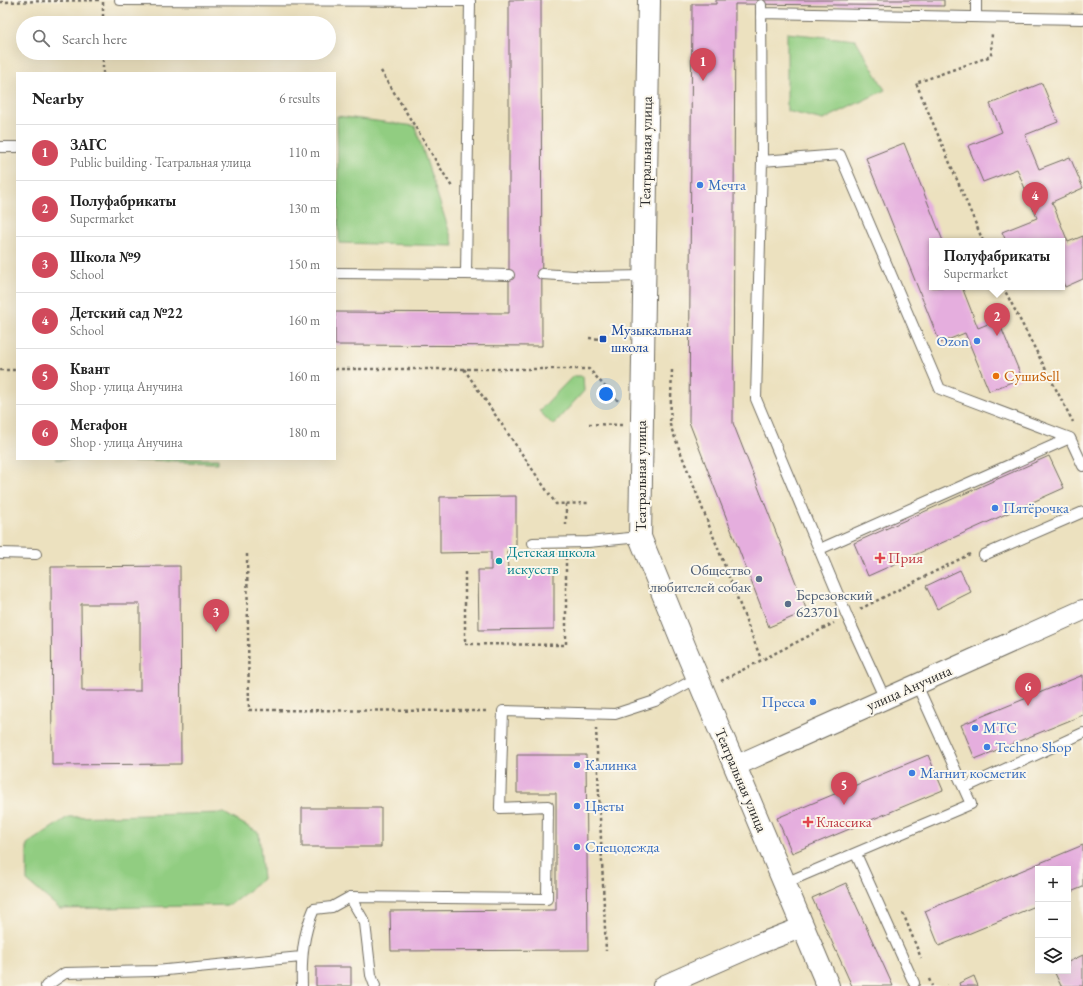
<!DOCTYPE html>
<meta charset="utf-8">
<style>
body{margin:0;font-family:"EB Garamond",serif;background:#f6f6f6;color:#222}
.controls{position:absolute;right:12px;bottom:12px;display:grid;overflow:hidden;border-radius:0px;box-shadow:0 4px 16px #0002}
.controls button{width:36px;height:36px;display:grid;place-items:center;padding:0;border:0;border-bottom:1px solid #e0e0e0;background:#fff;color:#222;font:20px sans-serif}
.you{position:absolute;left:606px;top:394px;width:14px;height:14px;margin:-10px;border:3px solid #fff;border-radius:50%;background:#1a73e8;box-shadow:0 0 0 6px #1a73e833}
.badge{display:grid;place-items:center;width:26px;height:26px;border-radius:50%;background:#d1495b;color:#fff;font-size:13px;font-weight:700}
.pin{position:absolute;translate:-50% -33px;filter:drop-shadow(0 1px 2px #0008)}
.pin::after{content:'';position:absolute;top:21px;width:14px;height:12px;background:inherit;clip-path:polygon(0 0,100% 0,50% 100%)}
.popup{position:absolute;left:929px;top:238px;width:136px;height:52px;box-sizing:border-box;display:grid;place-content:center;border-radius:0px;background:#fff;filter:drop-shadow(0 1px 3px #0005);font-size:13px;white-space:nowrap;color:#767676}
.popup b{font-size:15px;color:#222}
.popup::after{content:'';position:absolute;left:50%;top:100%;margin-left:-8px;border:8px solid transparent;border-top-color:#fff}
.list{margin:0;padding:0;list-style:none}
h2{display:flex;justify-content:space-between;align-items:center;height:52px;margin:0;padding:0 16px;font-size:17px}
h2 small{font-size:13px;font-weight:400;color:#767676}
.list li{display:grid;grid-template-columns:26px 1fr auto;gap:12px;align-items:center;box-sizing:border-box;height:56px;padding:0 16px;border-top:1px solid #e0e0e0}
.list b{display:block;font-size:15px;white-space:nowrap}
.list p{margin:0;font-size:13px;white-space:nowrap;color:#767676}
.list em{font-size:13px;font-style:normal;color:#767676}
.icon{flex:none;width:22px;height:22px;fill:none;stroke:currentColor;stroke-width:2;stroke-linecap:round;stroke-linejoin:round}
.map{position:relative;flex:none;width:1083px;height:986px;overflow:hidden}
.search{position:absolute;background:#fff;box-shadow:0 4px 16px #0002;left:16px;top:16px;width:320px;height:44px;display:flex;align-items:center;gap:10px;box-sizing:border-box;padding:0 14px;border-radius:22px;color:#767676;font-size:15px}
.panel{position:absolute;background:#fff;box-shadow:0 4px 16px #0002;left:16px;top:72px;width:320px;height:388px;border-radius:0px}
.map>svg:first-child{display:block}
.green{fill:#91cd81;stroke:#5e7c56}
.building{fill:#e5aede;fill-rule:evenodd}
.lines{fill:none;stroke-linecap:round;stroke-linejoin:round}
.service-casing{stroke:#6f6b5f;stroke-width:12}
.minor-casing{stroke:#6f6b5f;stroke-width:22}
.tertiary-casing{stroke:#6f6b5f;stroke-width:24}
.path{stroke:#6f6b5f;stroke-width:2.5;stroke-dasharray:3 3;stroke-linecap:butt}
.service{stroke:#fff;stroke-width:10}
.minor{stroke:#fff;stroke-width:20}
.tertiary{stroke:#fff;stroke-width:22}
.shop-dot{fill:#3f7fe0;stroke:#fbf7ec;stroke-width:1.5}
.transit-dot{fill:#1a4fb4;stroke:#fbf7ec;stroke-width:1.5}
.food-dot{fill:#e8710a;stroke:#fbf7ec;stroke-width:1.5}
.health-dot{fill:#e0444e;stroke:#fbf7ec;stroke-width:1.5}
.culture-dot{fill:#0f9aa8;stroke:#fbf7ec;stroke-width:1.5}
.service-dot{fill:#5c6f8a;stroke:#fbf7ec;stroke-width:1.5}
.labels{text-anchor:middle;stroke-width:4;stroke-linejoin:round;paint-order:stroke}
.street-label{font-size:15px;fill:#2b2b2b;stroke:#fbf7ec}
.shop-label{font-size:15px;fill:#366cbe;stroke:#fbf7ec;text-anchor:start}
.transit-label{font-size:15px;fill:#164399;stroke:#fbf7ec;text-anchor:start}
.food-label{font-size:15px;fill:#c56008;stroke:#fbf7ec;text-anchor:start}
.culture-label{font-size:15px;fill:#0d838f;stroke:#fbf7ec;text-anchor:start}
.health-label{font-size:15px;fill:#be3a42;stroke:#fbf7ec;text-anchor:start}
.service-label{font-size:15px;fill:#4e5e75;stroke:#fbf7ec;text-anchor:end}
</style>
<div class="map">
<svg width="1083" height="986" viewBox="0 0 1083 986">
<rect width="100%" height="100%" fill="#fbf7ec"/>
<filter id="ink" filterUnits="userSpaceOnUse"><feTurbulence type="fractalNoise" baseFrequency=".025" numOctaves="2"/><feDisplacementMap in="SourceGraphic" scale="8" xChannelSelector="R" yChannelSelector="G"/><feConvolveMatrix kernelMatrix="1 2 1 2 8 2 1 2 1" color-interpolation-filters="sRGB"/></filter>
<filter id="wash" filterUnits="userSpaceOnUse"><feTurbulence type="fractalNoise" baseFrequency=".012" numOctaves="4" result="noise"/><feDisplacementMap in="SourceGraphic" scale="16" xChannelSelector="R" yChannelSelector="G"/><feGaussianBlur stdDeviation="0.9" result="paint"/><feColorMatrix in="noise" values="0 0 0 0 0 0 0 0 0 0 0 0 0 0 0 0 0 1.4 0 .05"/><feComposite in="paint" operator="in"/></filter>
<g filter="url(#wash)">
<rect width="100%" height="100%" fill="#ece1bf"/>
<path class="green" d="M787,33L856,40L885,90L823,120L787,111Z
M337,116L415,126L454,246L339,243Z
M573,376H583L584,391L553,425L539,411Z
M55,459H218V463Z
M224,813L259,833L263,879L230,905L60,909L27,881V844L68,817Z"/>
<g id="blocks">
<path class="building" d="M509,0H541L542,346L335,345V312L509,313Z
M716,0H944V6L735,4L733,423L807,611L769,627L689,422L692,4H716Z
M1042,83L1058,122L1025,135L1039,169L1070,157L1083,188L1052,202L1068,242L1083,236V279L1065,287L1062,280V241H1006L1002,232L1037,218L1017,169L983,182L968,146L1002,132L990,104Z
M904,143L943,241H932V287H962L978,328L998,320L1022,378L989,391L965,333L940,343L866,158Z
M1049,456L1064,488L868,576L854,543Z
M516,496V551H507L508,571L554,570V629L479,630L478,570H491V552L440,553V497Z
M180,566L181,764L52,765L51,567ZM81,604H140V691H82Z
M960,570L971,592L937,609L926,586Z
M1083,675V715L975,759L961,725Z
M517,755H586L588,950L391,951L390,911L556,910V793H517Z
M928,755L943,790L792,853L777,818Z
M302,808H381V847H302Z
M1083,845V887L1068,893V869H1038V905L939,946L925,911Z
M846,883L893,986H852L812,898Z
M1083,955V986H1061L1054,971H1068V962Z
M316,967H351V986H316Z
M974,976L978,986H960L959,983Z"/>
</g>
</g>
<g filter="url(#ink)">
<use href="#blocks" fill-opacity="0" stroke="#6f6b5f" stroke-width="1"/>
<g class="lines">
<g class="service-casing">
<path id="service" d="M120,0L470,1L466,274L335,273
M976,0V17
M761,5L762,161L756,399L847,616L885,699
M761,13L1083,19
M0,147H17
M762,161L840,155L940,389L1070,438
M466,274L509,275
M542,274L590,277L644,276
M533,543L588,542L640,537
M820,549L1070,438L1083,466
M0,553L36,554
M984,555L1083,512
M964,788L1083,733
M856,854L914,983
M785,883L971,804L917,685
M350,897L547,899L548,806L500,808L503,711L615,714L655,701L697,678
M46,986L65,973L156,971L301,957
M302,986C301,958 303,934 314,909L332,907L350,897L365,923L371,975L375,986"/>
</g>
<g class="minor-casing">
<path id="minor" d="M735,766L1083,610
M663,986L756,945L803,927"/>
</g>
<g class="tertiary-casing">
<path id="tertiary" d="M649,0L640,537L685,648L828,986"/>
</g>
<path class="path" d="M0,2L100,0
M103,23V0
M103,53V73
M381,71L452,187
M983,241L916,83L991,56L992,32
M1003,287L1073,422
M589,338L603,339
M335,369H589L620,403
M464,369L556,504L588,503
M0,370H17
M672,370L670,425L761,659
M589,424L622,425
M566,504V527
M247,554L249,710L488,711
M465,572V644L566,645V556
M860,609L970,554
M721,681L834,623
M596,728L606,951
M903,913L921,958
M929,979L932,986
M947,986H948"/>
<use href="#service" class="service"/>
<use href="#minor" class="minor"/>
<use href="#tertiary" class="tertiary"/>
</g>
</g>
<g class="shop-dot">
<circle cx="700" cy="185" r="4"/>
<circle cx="977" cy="341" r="4"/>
<circle cx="995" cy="508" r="4"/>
<circle cx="813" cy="702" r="4"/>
<circle cx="975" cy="728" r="4"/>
<circle cx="987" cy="747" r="4"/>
<circle cx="577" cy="765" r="4"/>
<circle cx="912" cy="773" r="4"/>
<circle cx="577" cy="806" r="4"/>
<circle cx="577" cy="847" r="4"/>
</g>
<rect class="transit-dot" x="599" y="335" width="8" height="8" rx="2"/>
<circle class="food-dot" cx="996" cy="376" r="4"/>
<g class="health-dot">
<path d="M878 552h4v4h4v4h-4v4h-4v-4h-4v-4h4z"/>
<path d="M806 816h4v4h4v4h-4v4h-4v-4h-4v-4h4z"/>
</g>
<circle class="culture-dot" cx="499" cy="561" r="4"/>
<g class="service-dot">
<circle cx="759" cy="579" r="4"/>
<circle cx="788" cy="604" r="4"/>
</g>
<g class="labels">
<g class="street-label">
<text transform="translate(646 152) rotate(-89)" y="5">Театральная улица</text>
<text transform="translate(641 476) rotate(-90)" y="5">Театральная улица</text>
<text transform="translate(909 688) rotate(-24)" y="5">улица Анучина</text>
<text transform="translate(741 780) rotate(67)" y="5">Театральная улица</text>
</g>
<g class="shop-label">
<text x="708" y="190">Мечта</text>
<text x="969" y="346" text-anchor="end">Ozon</text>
<text x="1003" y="513">Пятёрочка</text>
<text x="805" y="707" text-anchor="end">Пресса</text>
<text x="983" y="733">МТС</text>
<text x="995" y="752">Teсhno Shop</text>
<text x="585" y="770">Калинка</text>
<text x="920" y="778">Магнит косметик</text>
<text x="585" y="811">Цветы</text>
<text x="585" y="852">Спецодежда</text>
</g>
<g class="transit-label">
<text x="611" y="335">Музыкальная<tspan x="611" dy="17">школа</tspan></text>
</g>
<g class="food-label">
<text x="1004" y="381">СушиSell</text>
</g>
<g class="culture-label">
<text x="507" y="557">Детская школа<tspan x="507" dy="17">искусств</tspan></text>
</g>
<g class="health-label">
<text x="888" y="563">Прия</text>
<text x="816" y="827">Классика</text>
</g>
<g class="service-label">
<text x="751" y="575">Общество<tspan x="751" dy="17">любителей собак</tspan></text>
<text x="796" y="600" text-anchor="start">Березовский<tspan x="796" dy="17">623701</tspan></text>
</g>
</g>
</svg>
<div class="controls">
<button>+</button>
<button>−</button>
<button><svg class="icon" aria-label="layers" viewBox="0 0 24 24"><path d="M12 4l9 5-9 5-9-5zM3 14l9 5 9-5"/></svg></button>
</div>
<div class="you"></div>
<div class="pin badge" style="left:703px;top:81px">1</div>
<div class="pin badge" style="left:997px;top:336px">2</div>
<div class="popup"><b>Полуфабрикаты</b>Supermarket</div>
<div class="pin badge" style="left:216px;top:632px">3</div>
<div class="pin badge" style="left:1035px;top:215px">4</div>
<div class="pin badge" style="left:844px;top:805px">5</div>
<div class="pin badge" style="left:1028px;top:706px">6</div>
<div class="search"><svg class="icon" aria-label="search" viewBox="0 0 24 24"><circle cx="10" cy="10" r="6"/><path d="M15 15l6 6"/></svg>Search here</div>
<section class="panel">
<h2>Nearby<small>6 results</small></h2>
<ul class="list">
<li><span class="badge">1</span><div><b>ЗАГС</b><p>Public building · Театральная улица</p></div><em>110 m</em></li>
<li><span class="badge">2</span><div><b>Полуфабрикаты</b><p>Supermarket</p></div><em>130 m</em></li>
<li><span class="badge">3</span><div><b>Школа №9</b><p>School</p></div><em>150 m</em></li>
<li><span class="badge">4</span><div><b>Детский сад №22</b><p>School</p></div><em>160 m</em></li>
<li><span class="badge">5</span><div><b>Квант</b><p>Shop · улица Анучина</p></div><em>160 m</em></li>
<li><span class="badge">6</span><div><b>Мегафон</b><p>Shop · улица Анучина</p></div><em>180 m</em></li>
</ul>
</section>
</div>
